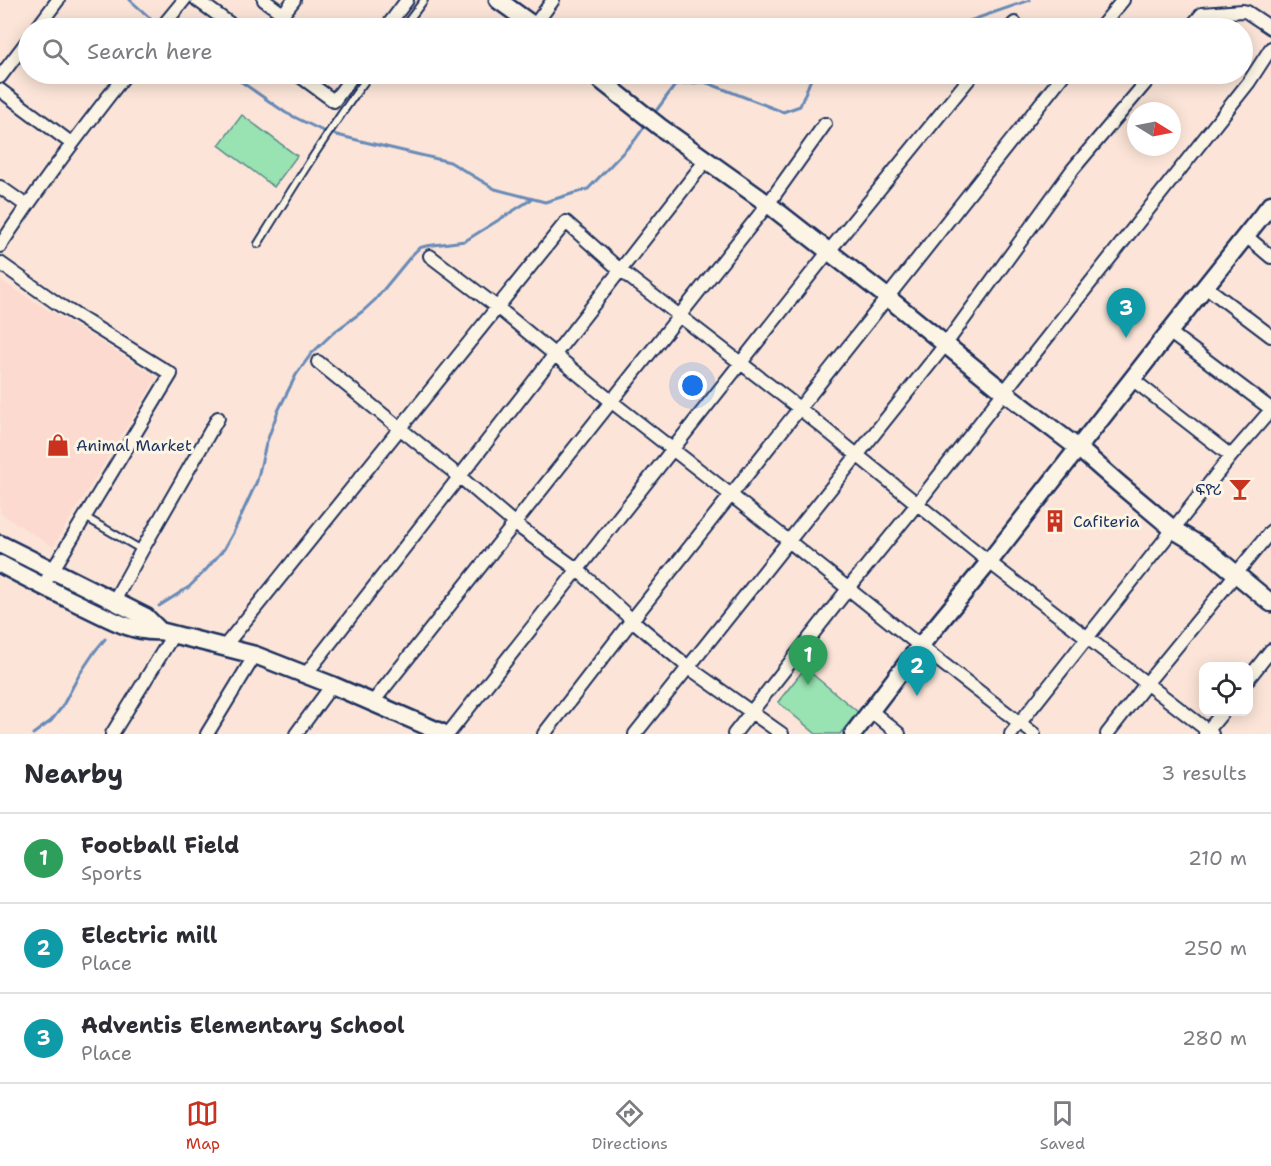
<!DOCTYPE html>
<meta charset="utf-8">
<style>
body{margin:0;font-family:"Shantell Sans","Noto Sans Ethiopic",sans-serif;background:#f2f2f3;color:#2b2b33}
.controls{position:absolute;right:18px;bottom:18px;display:grid;overflow:hidden;border-radius:12px;box-shadow:0 3px 15px #0003}
.controls button{width:54px;height:54px;display:grid;place-items:center;padding:0;border:0;border-bottom:2px solid #e1e1e2;background:#fff;color:#2b2b33;font:30px sans-serif}
.compass{position:absolute;left:1127px;top:102px;width:54px;height:54px;border-radius:50%;background:#fff;box-shadow:0 3px 15px #0003;rotate:100deg}
.you{position:absolute;left:693px;top:386px;width:21px;height:21px;margin:-15px;border:4px solid #fff;border-radius:50%;background:#1a73e8;box-shadow:0 0 0 9px #1a73e833}
.badge{display:grid;place-items:center;width:39px;height:39px;border-radius:50%;background:#c8321e;color:#fff;font-size:20px;font-weight:700}
.pin{position:absolute;translate:-50% -50px;filter:drop-shadow(0 2px 3px #0008)}
.pin::after{content:'';position:absolute;top:32px;width:21px;height:18px;background:inherit;clip-path:polygon(0 0,100% 0,50% 100%)}
.list{margin:0;padding:0;list-style:none}
h2{display:flex;justify-content:space-between;align-items:center;height:78px;margin:0;padding:0 24px;font-size:26px}
h2 small{font-size:20px;font-weight:400;color:#7c7c81}
.list li{display:grid;grid-template-columns:39px 1fr auto;gap:18px;align-items:center;box-sizing:border-box;height:90px;padding:0 24px;border-top:2px solid #e1e1e2}
.list b{display:block;font-size:22px;white-space:nowrap}
.list p{margin:0;font-size:20px;white-space:nowrap;color:#7c7c81}
.list em{font-size:20px;font-style:normal;color:#7c7c81}
.icon{flex:none;width:33px;height:33px;fill:none;stroke:currentColor;stroke-width:2;stroke-linecap:round;stroke-linejoin:round}
.map{position:relative;flex:none;width:1271px;height:734px;overflow:hidden}
.search{position:absolute;background:#fff;box-shadow:0 3px 15px #0003;left:18px;right:18px;top:18px;height:66px;display:flex;align-items:center;gap:15px;box-sizing:border-box;padding:0 21px;border-radius:33px;color:#7c7c81;font-size:22px}
.sheet{height:348px;background:#fff}
nav{display:flex;justify-content:space-around;align-items:center;box-sizing:border-box;height:84px;border-top:2px solid #e1e1e2;background:#fff;font-size:16px;color:#7c7c81}
nav a{display:grid;justify-items:center;gap:3px}
nav .on{color:#c8321e}
.map>svg:first-child{display:block}
.built{fill:#fcdacf}
.green{fill:#99e2b2;stroke:#5a8888;stroke-width:1.5}
.lines{fill:none;stroke-linecap:round;stroke-linejoin:round}
.stream{stroke:#678ab8;stroke-width:3}
.lane-casing{stroke:#1b2f5e;stroke-width:10}
.street-casing{stroke:#1b2f5e;stroke-width:16}
.secondary-casing{stroke:#1b2f5e;stroke-width:21}
.lane{stroke:#fcf5e5;stroke-width:6}
.street{stroke:#fcf5e5;stroke-width:12}
.secondary{stroke:#fcf5e5;stroke-width:16}
.labels{text-anchor:middle;stroke-width:6;stroke-linejoin:round;paint-order:stroke}
.poi-label{font-size:16px;fill:#1b2f5e;stroke:#fcf5e5;text-anchor:start}
</style>
<div class="map">
<svg width="1271" height="734" viewBox="0 0 1271 734">
<rect width="100%" height="100%" fill="#fce5d8"/>
<filter id="ink" filterUnits="userSpaceOnUse"><feTurbulence type="fractalNoise" baseFrequency=".0167" numOctaves="2"/><feDisplacementMap in="SourceGraphic" scale="12" xChannelSelector="R" yChannelSelector="G"/><feConvolveMatrix kernelMatrix="1 2 1 2 8 2 1 2 1" color-interpolation-filters="sRGB"/></filter>
<g filter="url(#ink)">
<path class="built" d="M0,280L157,377L53,547L0,513Z"/>
<path class="green" d="M242,115L297,156L274,187L219,145Z
M805,668L858,712L840,734H816L778,702Z"/>
<g class="lines">
<path class="stream" d="M130,0L150,18
M949,28L1030,0
M230,74L286,113L325,132L365,142L450,162L495,189L545,202L588,189L635,140L647,123
M653,115L676,84L705,82L783,112L800,106L813,74
M159,606L189,587L204,572L224,549L233,533L257,481L266,444L278,411L296,375L311,354L333,333L363,311L375,300L412,255L419,248L426,246L465,241L532,199
M33,734L51,721L62,707L79,675L95,651L105,639"/>
<g class="lane-casing">
<path id="lane" d="M403,28L424,0
M258,244C294,186 329,129 370,74
M85,517L142,550"/>
</g>
<g class="street-casing">
<path id="street" d="M197,0L236,28
M264,0L283,14
M534,26L553,0
M37,28L58,0
M161,28L184,0
M272,28L294,0
M386,28L407,0
M1010,28L1015,23
M1100,28L1123,0
M1190,28L1202,14L1243,11L1247,12L1271,28
M297,74L334,101L354,74
M0,77L28,40
M0,90L71,143
M0,187L27,206
M1246,236L1271,257
M0,246C39,186 82,130 126,74
M430,256L497,307L612,402L731,495L920,646L1034,734
M0,263L58,304L171,374L43,586
M1205,286L1271,336
M1169,332L1271,409
M318,362L460,477L515,524L578,570L632,620L688,667L782,734
M1132,379L1231,456
M114,601L142,550L218,418
M224,647L566,222L620,270L799,408L989,562L1212,734
M306,674L706,160
M1248,679L1271,650
M373,702L768,204L825,124
M871,711L899,734
M112,734L173,635
M207,734L255,655
M296,734L332,685
M448,734L829,251L973,74
M544,734L632,620L1064,74
M635,734L945,345L1073,169L1153,74
M734,734L848,589L917,504L1004,392L1249,82L1271,48
M1011,734L1231,456L1271,410
M1107,734L1146,684L1271,531
M1205,734L1223,712"/>
</g>
<g class="secondary-casing">
<path id="secondary" d="M498,0L537,28
M593,74L660,127L768,204L887,297L1004,392L1078,448L1118,483L1174,530L1206,549L1271,603
M0,544L146,617L160,631
M0,564C28,579 56,593 85,607C109,618 132,633 160,631L255,655L332,685L445,734
M853,734L920,646L989,562L1169,332L1271,204"/>
</g>
<use href="#lane" class="lane"/>
<use href="#street" class="street"/>
<use href="#secondary" class="secondary"/>
</g>
</g>
<defs>
<g id="shop-bare" transform="scale(1.8)"><path d="M-5-2.5h2.3a2.7 3.5 0 0 1 5.4 0H5L5.5 6h-11ZM-1.5-2.5h3a1.5 2.3 0 0 0-3 0Z" fill="#c8321e" stroke="#fcf5e5" stroke-width="2.5" paint-order="stroke"/></g>
<g id="bar-bare" transform="scale(1.8)"><path d="M-6-5H6L.8 .8V4.5H3.5V6h-7V4.5H-.8V.8Z" fill="#c8321e" stroke="#fcf5e5" stroke-width="2.5" paint-order="stroke"/></g>
<g id="building-bare" transform="scale(1.8)"><path d="M-4-6H4V6H1V3H-1V6H-4ZM-2.5-4.3h1.7v1.8h-1.7ZM.8-4.3h1.7v1.8H.8ZM-2.5-1h1.7V.8h-1.7ZM.8-1h1.7V.8H.8Z" fill="#c8321e" stroke="#fcf5e5" stroke-width="2.5" paint-order="stroke"/></g>
</defs>
<g fill-rule="evenodd">
<use href="#shop-bare" x="58" y="445"/>
<use href="#bar-bare" x="1240" y="489"/>
<use href="#building-bare" x="1055" y="521"/>
</g>
<g class="labels">
<g class="poi-label">
<text x="76" y="451">Animal Market</text>
<text x="1222" y="495" text-anchor="end">ፍዮሪ</text>
<text x="1073" y="527">Cafiteria</text>
</g>
</g>
</svg>
<div class="controls">
<button><svg class="icon" aria-label="locate" viewBox="0 0 24 24"><circle cx="12" cy="12" r="6"/><path d="M12 2v4M12 18v4M2 12h4M18 12h4"/></svg></button>
</div>
<svg class="compass" viewBox="-18 -18 36 36"><path d="M0-13l5 13h-10z" fill="#e53935"/><path d="M0 13l5-13h-10z" fill="#7c7c81"/></svg>
<div class="you"></div>
<div class="pin badge" style="left:808px;top:685px;background:#2e9e5b">1</div>
<div class="pin badge" style="left:917px;top:696px;background:#0f9aa8">2</div>
<div class="pin badge" style="left:1126px;top:338px;background:#0f9aa8">3</div>
<div class="search"><svg class="icon" aria-label="search" viewBox="0 0 24 24"><circle cx="10" cy="10" r="6"/><path d="M15 15l6 6"/></svg>Search here</div>
</div>
<section class="sheet">
<h2>Nearby<small>3 results</small></h2>
<ul class="list">
<li><span class="badge" style="background:#2e9e5b">1</span><div><b>Football Field</b><p>Sports</p></div><em>210 m</em></li>
<li><span class="badge" style="background:#0f9aa8">2</span><div><b>Electric mill</b><p>Place</p></div><em>250 m</em></li>
<li><span class="badge" style="background:#0f9aa8">3</span><div><b>Adventis Elementary School</b><p>Place</p></div><em>280 m</em></li>
</ul>
</section>
<nav>
<a class="on"><svg class="icon" aria-label="map" viewBox="0 0 24 24"><path d="M3 6l6-2 6 2 6-2v14l-6 2-6-2-6 2zM9 4v14M15 6v14"/></svg>Map</a>
<a><svg class="icon" aria-label="directions" viewBox="0 0 24 24"><path d="M12 3l9 9-9 9-9-9zM9 14v-3h6M13 9l2 2-2 2"/></svg>Directions</a>
<a><svg class="icon" aria-label="saved" viewBox="0 0 24 24"><path d="M7 4h10v16l-5-4-5 4z"/></svg>Saved</a>
</nav>
